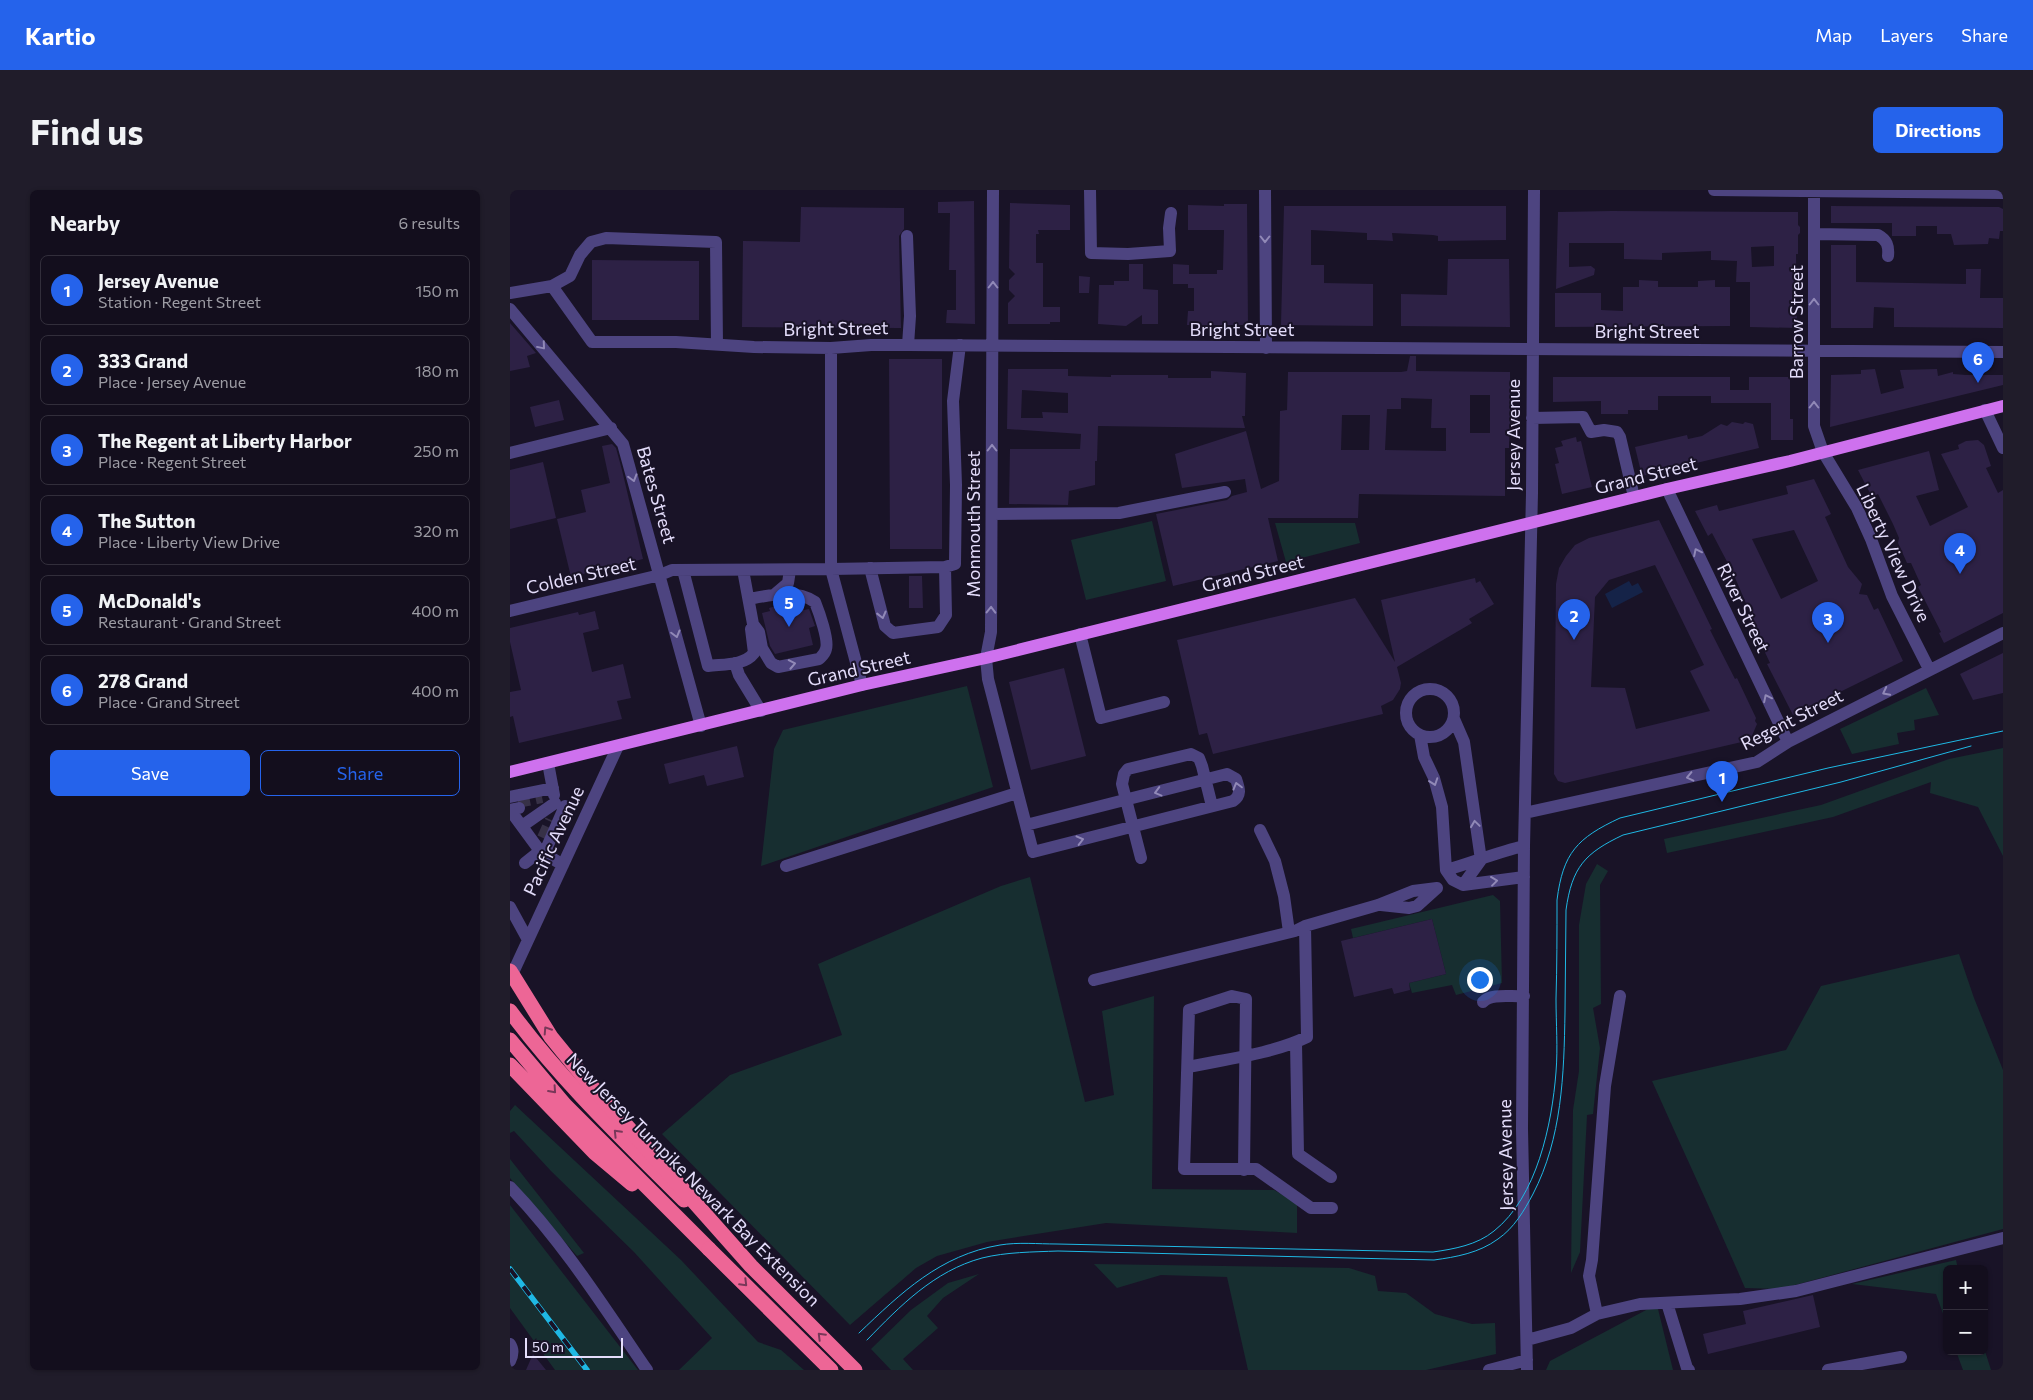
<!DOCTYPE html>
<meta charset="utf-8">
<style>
body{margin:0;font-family:Commissioner,sans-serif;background:#201c2a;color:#f1f3f6}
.controls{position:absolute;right:15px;bottom:15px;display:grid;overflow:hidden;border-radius:8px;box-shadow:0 1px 4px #0004}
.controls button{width:45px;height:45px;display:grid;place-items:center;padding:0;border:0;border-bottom:1px solid #322e3b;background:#130e1d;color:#f1f3f6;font:25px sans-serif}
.scale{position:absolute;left:15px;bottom:12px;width:98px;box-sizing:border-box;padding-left:5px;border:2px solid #e4ddfb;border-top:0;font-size:14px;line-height:18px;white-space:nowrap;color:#e4ddfb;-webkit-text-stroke:4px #191327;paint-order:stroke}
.you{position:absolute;left:969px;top:789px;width:18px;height:18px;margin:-12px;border:4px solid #fff;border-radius:50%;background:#1a73e8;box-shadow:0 0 0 8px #1a73e833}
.badge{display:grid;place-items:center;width:32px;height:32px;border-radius:50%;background:#2563eb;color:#fff;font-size:16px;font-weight:700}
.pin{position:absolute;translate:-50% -41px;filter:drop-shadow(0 1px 2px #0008)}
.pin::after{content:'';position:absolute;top:26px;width:18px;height:15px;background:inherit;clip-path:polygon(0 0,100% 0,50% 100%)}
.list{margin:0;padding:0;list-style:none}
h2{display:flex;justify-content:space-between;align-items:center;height:65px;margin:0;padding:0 20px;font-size:21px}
h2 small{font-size:16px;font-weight:400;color:#9d9ca4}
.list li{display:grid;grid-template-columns:32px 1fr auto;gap:15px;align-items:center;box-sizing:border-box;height:70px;margin:0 10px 10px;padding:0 10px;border:1px solid #322e3b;border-radius:8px}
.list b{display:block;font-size:19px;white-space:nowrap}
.list p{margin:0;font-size:16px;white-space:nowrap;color:#9d9ca4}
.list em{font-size:16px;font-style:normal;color:#9d9ca4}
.actions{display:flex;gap:10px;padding:15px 20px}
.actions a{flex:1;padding:11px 0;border:1px solid #2563eb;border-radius:8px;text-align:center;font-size:18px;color:#2563eb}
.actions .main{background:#2563eb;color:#fff}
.map{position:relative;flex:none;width:1493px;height:1180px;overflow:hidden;border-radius:8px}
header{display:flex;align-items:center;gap:30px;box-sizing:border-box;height:70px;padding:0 25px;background:#2563eb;color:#fff}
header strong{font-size:24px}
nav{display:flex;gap:28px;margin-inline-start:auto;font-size:18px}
.intro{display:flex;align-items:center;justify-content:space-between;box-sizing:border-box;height:120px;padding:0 30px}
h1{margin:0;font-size:35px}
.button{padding:12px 22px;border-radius:8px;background:#2563eb;color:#fff;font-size:18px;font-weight:700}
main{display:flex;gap:30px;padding:0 30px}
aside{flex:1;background:#130e1d;border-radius:8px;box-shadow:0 1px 4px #0004}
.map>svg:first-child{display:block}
.green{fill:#172e30}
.water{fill:#152348}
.building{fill:#2d2145;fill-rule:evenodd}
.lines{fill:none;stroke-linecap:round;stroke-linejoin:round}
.minor-tunnel{stroke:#373147;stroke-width:12;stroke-dasharray:12 6;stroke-linecap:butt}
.minor{stroke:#4d4480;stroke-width:12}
.major{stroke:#ce71ee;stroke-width:12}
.highway{stroke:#ed6696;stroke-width:15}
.tram{stroke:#1fb8e4;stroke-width:1}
.rail-casing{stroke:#1fb8e4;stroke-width:5.5}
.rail{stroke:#191327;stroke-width:4;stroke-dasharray:11;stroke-linecap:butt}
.highway-bridge{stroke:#ed6696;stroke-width:15}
.oneway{stroke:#9189b7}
.oneway2{stroke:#783859}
.labels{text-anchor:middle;stroke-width:4;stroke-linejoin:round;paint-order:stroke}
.street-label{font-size:18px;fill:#e4ddfb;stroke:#191327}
</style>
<header>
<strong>Kartio</strong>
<nav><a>Map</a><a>Layers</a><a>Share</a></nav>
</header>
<div class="intro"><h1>Find us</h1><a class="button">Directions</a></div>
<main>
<aside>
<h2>Nearby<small>6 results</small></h2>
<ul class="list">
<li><span class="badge">1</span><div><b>Jersey Avenue</b><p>Station · Regent Street</p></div><em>150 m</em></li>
<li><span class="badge">2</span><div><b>333 Grand</b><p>Place · Jersey Avenue</p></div><em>180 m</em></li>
<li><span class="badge">3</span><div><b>The Regent at Liberty Harbor</b><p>Place · Regent Street</p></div><em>250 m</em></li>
<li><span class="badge">4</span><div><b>The Sutton</b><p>Place · Liberty View Drive</p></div><em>320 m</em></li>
<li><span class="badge">5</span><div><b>McDonald's</b><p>Restaurant · Grand Street</p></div><em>400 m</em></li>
<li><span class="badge">6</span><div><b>278 Grand</b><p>Place · Grand Street</p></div><em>400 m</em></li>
</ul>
<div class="actions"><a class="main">Save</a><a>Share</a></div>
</aside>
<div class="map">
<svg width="1493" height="1180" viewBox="0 0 1493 1180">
<rect width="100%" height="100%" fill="#191327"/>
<path class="green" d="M642,331L656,391L576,410L561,350Z
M765,333H845L850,353L776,372Z
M457,496L483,597L251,676L264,559L273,540Z
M1416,498L1429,525L1404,530L1405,540L1387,543L1389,554L1342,564L1330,539Z
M1493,558V666L1468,617L1420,603L1421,592L1323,627L1157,663L1154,649L1311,615L1439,569Z
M1087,674L1098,681L1090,695L1091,814L1083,818L1090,858L1083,924L1077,925L1070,1062L1061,1083L1063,920L1069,881V735L1076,694Z
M520,687L575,912L604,905L592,821L644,806L642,999L764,1000L787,1013V1043L596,1033L477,1052L427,1066L406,1078L340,1135L152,944L220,885L332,845L308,774L491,696Z
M983,705L990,711L992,793L946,805L942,795L902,803L899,793L936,784L922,729L843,748L841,739Z
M1449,764L1464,808L1493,880V1039L1270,1099L1235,1098C1205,1028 1173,961 1142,891L1276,860L1311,796Z
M5,915L171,1070L248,1152L271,1160L294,1180H169L202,1148L124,1062L41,981L4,941L0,943V921Z
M0,969L74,1063L67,1066L0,988Z
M0,1015L128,1180H45L0,1118Z
M1446,1070L1448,1079H1437V1135L1426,1104L1342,1094Z
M584,1074L839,1078L865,1086L868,1101L896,1103L925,1124L962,1134L985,1133L986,1164L916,1180H738L717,1087L651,1085L607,1098Z
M469,1084L433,1108L417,1126L428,1138L393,1169L403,1180H381L361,1159L401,1120L438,1093Z
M1138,1119H1148L1163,1180H1036L1040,1171Z
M1474,1158L1481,1180H1453L1446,1161H1474Z"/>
<path class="water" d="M1119,391L1122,396L1128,393L1133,402L1102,418L1095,404Z"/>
<path class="building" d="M464,11L465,134L436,133L437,120H446V80H439L440,23H428V12Z
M500,13L560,15V40H528L529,44H526V73H533V117H550V132H540V134H498V113L505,106L499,100V90L505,84L499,78Z
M714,14H737L738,135H677L678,121H684V98H678V94H663V74L679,75V84H707V80H713L714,40H678V15L714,16Z
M774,16H996V50L928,51V46L923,45L882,43L883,51L864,50H857V43L801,40V75H814V93L863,94V136L771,135Z
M1321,16L1489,17L1493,19V41H1490L1489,49L1479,48L1478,54L1444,55L1441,44H1427V36H1406V46H1382V33H1321Z
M291,17L394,18V39L389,46L391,138L232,137L233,51L290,52Z
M1102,21L1288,22V35L1290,37V43L1288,45V64H1286L1287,138L1240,137V92H1226L1227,71L1201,70V61L1152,63V70L1114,69V53H1059V77L1081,76L1085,79L1084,85L1046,99L1048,22ZM1264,56V76L1242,77L1241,57Z
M1321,55H1346V92L1456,94V79H1471L1470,108H1493V138L1384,137V118L1364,117L1363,138H1321Z
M938,69H999L1000,137L891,136V104L937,105Z
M82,70L189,71V130H82Z
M619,74H633V99L648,100V134H632V125L616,136L588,134L589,95H604V91H619Z
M569,86L580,87L579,103H569Z
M1129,90L1148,91V97H1188V91L1205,90V97H1220V136L1045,137V103H1091V120L1113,121V97H1129Z
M0,133L26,163L17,166L20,177L0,181Z
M900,166H906V181L1000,182V231L999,258H995V306L849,304L848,328H758L768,371L663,396L646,324L717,310L722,306L737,302L735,289L672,298L665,264L736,241L751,299L769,291L770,221L777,220L778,182H891L897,181ZM960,205H980V243H960ZM891,208L922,209L921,238H936V261L875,260L877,219H891ZM832,225H860L859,260H831Z
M379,169H432V359H380Z
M498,179H558V186L601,187V185H658V188H701V181L736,183L735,226H732L735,238L588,236L587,271H585V295L559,301L558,315L499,314L500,259H570L571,244L497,239ZM512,200L558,203V223L532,222L533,228H511Z
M1365,179L1371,204L1394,198L1390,180L1427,179L1428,186L1443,182V184L1456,185H1493V195L1320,237L1321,185L1351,184V180Z
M1043,187H1220V200H1239V187H1280V229H1283V250H1261V213H1201V206H1148V220H1118V224H1091V211L1043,212Z
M49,210L54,230L25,237L20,217Z
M1222,232L1233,234L1235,232L1243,234L1249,258L1132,286L1125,257L1177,245L1178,249L1192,246L1211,234L1217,236Z
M1066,247L1067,252L1071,251L1082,297L1052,304L1045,274L1049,273L1045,258L1053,256L1051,251Z
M1468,250L1474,255L1481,276L1476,278L1488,303L1493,300V423L1434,453L1429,443L1431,442L1408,397L1411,395L1401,373H1397L1388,353L1389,348L1383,334L1368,304L1362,307L1348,280L1419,261L1429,300L1406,306L1420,336L1458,317L1431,264L1449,259L1448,255L1456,251Z
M102,254L106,258L112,280L133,369L61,387L47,329L76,322L71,300L100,293L92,256Z
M33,272L46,328L0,339V280Z
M1304,289L1321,324L1315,327L1338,377L1352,394L1349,404L1357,405L1364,420L1368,418L1393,471L1283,525L1257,474L1260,473L1244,439H1247L1223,383L1202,343L1198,346L1185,321L1207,315L1209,321L1278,304L1276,296ZM1284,340L1308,391L1271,409L1242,349Z
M1149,330L1202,439L1200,440L1225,489L1227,488L1246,528L1245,531L1247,534L1241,548H1238L1236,551L1055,593L1048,591L1044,584L1046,394L1049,378L1056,366L1065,355L1079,348ZM1145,375L1194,475L1180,481L1200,521L1126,539L1115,498L1081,497L1085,407L1099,390Z
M399,386H412L413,418H399Z
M965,388L966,393L970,391L984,414L959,429L962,433L887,477L891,493L890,499L883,510L871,516L873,524L703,564L697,543L689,545L667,450L845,408L885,472L871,410Z
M281,412L293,415L294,420L299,419L305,436L299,438L303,455L265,464L260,456L252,423L260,421L259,418Z
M85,421L89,439L73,443L82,482L113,474L121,508L107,511L112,529L9,553L3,526L0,527V502L11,500L0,452V438L68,422L69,425Z
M1493,463V503L1463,510L1450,484Z
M554,478L576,566L521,580L499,492Z
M227,556L234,587L197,596L194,585L159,594L154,574Z
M922,729L936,784L899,793L900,800L884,804L882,798L844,807L831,751Z
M1303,1105L1310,1137L1198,1164L1193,1144L1236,1134L1233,1121Z
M23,1164L36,1180H16Z"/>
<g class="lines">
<path class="minor-tunnel" d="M8,612L32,607
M33,648L41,630"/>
<path class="minor" d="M483,0L481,442L476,468L478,489L523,662L723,611C732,605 729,598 726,589L717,584L516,635
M580,0L581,63L618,64L660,61L659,38L661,23
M755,0L756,158
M1204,0L1493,3
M1304,0V236L1313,262L1347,318L1361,349L1382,406L1419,479
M1304,44L1368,45C1377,50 1379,56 1378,66
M397,46L400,126L398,155
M42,96L60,86L70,65L81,52L96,48L206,52L207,155
M0,103L42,96L82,152H166L244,157L321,158L361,155H398L1493,162
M0,119L113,254L191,536
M1475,220L1493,258
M1022,228L1073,227L1081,242L1094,240L1107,242L1110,247L1124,307
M0,263L101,238
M1157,299L1278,552
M482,324L609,323L715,302
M360,378L375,436L383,443L428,437L436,425L435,377
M173,380L198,476C213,474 234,476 244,463L241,439
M233,380L243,434L249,442L252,458L261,473L268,477L309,469C312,466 315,464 316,459C319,450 309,422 305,412C286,399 260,405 239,409
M265,404L278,393L280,380
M0,421L150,385L162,380L321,379V158
M570,444L591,528L654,512
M225,473L229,485L251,521
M352,495L321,379L435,377L445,374L446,295L443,211L450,155
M896 523a24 24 0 1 1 48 0a24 24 0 1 1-48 0Z
M944,529L954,552L971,670L953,695
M910,545L914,567L924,588L932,617L936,680L943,690L953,695L1014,687
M38,573L44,605
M0,607L43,598
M9,618L0,620L30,661L53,675
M1015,623L1247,572L1278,552L1493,443
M12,636L45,613
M750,640L765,671L774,706L779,742
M34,664L55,616
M631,668L612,594L614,584L618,579L681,564L689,568L692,576L702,616
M15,673L30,661
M276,676L507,603
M936,680C962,673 987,662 1014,656
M871,715L899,718L907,716L927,698
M0,717L18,750
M0,789L108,556
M584,790L785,741L795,736L868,715L903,701L927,698
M973,812C981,803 1001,807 1014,806
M786,853L788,964L821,987
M678,877C716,869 762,864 797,847L795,736
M734,980L736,809L722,806L679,820L674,979H746L801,1018H822
M0,997C53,1052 94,1117 137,1180
M1157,1113L1177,1178L1179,1180
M1087,1124L1079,1086L1082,1070L1095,896L1110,806
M1017,1150L1061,1138L1087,1124L1130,1114L1230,1109L1286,1101L1493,1048
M0,1154C4,1160 3,1165 0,1171
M979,1180L1017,1170
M1017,1180L1012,939L1014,656L1022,303L1024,0
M1318,1180L1391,1167"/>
<path class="major" d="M0,582L352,495L476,468L1157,299L1280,271L1493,216"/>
<path class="highway" d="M0,821C51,890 113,949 174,1010
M0,850L55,915L199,1059
M0,875L85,963L122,994"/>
<path class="tram" d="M349,1143C391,1103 430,1065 490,1055C508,1052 528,1054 547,1054L923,1062C944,1059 967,1055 984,1041C1027,1007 1042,934 1046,882C1048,858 1046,833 1046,809C1047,776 1047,743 1047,710C1053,663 1067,648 1110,628L1318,578L1493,541
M357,1150C390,1116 424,1081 472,1068C496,1062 523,1062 548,1061L924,1070C946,1067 969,1063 988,1049C1004,1038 1014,1021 1023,1004C1052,948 1054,885 1055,822C1055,788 1056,754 1056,720C1062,677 1075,663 1113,645L1331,592L1461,556"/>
<g class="rail-casing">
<path id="rail" d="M0,1079L77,1180"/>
</g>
<use href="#rail" class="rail"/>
<path class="highway-bridge" d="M0,781L41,847L76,890L241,1076L345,1180
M199,1059L321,1180"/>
</g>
<defs><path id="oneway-chevron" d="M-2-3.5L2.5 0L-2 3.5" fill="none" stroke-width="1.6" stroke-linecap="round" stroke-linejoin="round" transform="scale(1.25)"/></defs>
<g class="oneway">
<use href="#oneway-chevron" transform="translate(755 49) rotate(90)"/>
<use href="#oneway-chevron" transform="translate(483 95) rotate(-90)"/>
<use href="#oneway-chevron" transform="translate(1304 112) rotate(-90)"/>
<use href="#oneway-chevron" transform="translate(32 156) rotate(50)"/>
<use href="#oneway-chevron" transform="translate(1304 215) rotate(-90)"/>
<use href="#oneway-chevron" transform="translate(482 258) rotate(-90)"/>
<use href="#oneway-chevron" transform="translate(123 288) rotate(74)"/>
<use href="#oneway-chevron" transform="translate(1187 362) rotate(-116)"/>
<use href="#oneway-chevron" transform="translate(481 420) rotate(-89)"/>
<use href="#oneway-chevron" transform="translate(372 425) rotate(76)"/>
<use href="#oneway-chevron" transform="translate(166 444) rotate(75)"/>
<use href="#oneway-chevron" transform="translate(282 474) rotate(-11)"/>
<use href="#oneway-chevron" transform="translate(1376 502) rotate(153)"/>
<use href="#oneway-chevron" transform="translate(1257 508) rotate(-116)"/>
<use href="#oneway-chevron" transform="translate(1180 587) rotate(167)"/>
<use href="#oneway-chevron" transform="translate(924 592) rotate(71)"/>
<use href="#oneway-chevron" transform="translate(727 596) rotate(-105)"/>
<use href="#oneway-chevron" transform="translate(648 602) rotate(165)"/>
<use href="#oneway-chevron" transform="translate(965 634) rotate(-98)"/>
<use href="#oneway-chevron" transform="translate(570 650) rotate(-14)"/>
<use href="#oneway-chevron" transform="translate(984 691) rotate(-7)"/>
</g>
<g class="oneway2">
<use href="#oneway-chevron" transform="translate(37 840) rotate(-123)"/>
<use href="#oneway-chevron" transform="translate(43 900) rotate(48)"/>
<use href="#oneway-chevron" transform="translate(107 943) rotate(-134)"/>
<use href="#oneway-chevron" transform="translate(234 1093) rotate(45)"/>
<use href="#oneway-chevron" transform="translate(311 1146) rotate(-135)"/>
</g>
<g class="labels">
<g class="street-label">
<text transform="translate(1287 132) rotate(-90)" y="6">Barrow Street</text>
<text transform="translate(326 139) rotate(-1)" y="6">Bright Street</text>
<text x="732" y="146">Bright Street</text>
<text x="1137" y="148">Bright Street</text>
<text transform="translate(1004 245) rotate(-90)" y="6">Jersey Avenue</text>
<text transform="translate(1136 286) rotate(-14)" y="6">Grand Street</text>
<text transform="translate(146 305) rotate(74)" y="6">Bates Street</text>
<text transform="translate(464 334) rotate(-90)" y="6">Monmouth Street</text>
<text transform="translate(1383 363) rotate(65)" y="6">Liberty View Drive</text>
<text transform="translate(743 384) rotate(-14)" y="6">Grand Street</text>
<text transform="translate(71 386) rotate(-13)" y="6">Colden Street</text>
<text transform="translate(1233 418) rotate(64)" y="6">River Street</text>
<text transform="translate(349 479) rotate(-13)" y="6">Grand Street</text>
<text transform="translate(1282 530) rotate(-27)" y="6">Regent Street</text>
<text transform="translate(44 651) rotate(-65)" y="6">Pacific Avenue</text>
<text transform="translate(996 965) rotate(-91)" y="6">Jersey Avenue</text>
<text transform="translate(183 990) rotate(45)" y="6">New Jersey Turnpike Newark Bay Extension</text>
</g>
</g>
</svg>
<div class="controls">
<button>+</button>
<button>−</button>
</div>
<div class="scale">50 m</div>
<div class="you"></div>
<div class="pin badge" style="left:1212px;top:612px">1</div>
<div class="pin badge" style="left:1064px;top:450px">2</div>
<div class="pin badge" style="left:1318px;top:453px">3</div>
<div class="pin badge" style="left:1450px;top:384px">4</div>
<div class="pin badge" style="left:279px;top:437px">5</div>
<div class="pin badge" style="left:1468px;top:193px">6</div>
</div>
</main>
